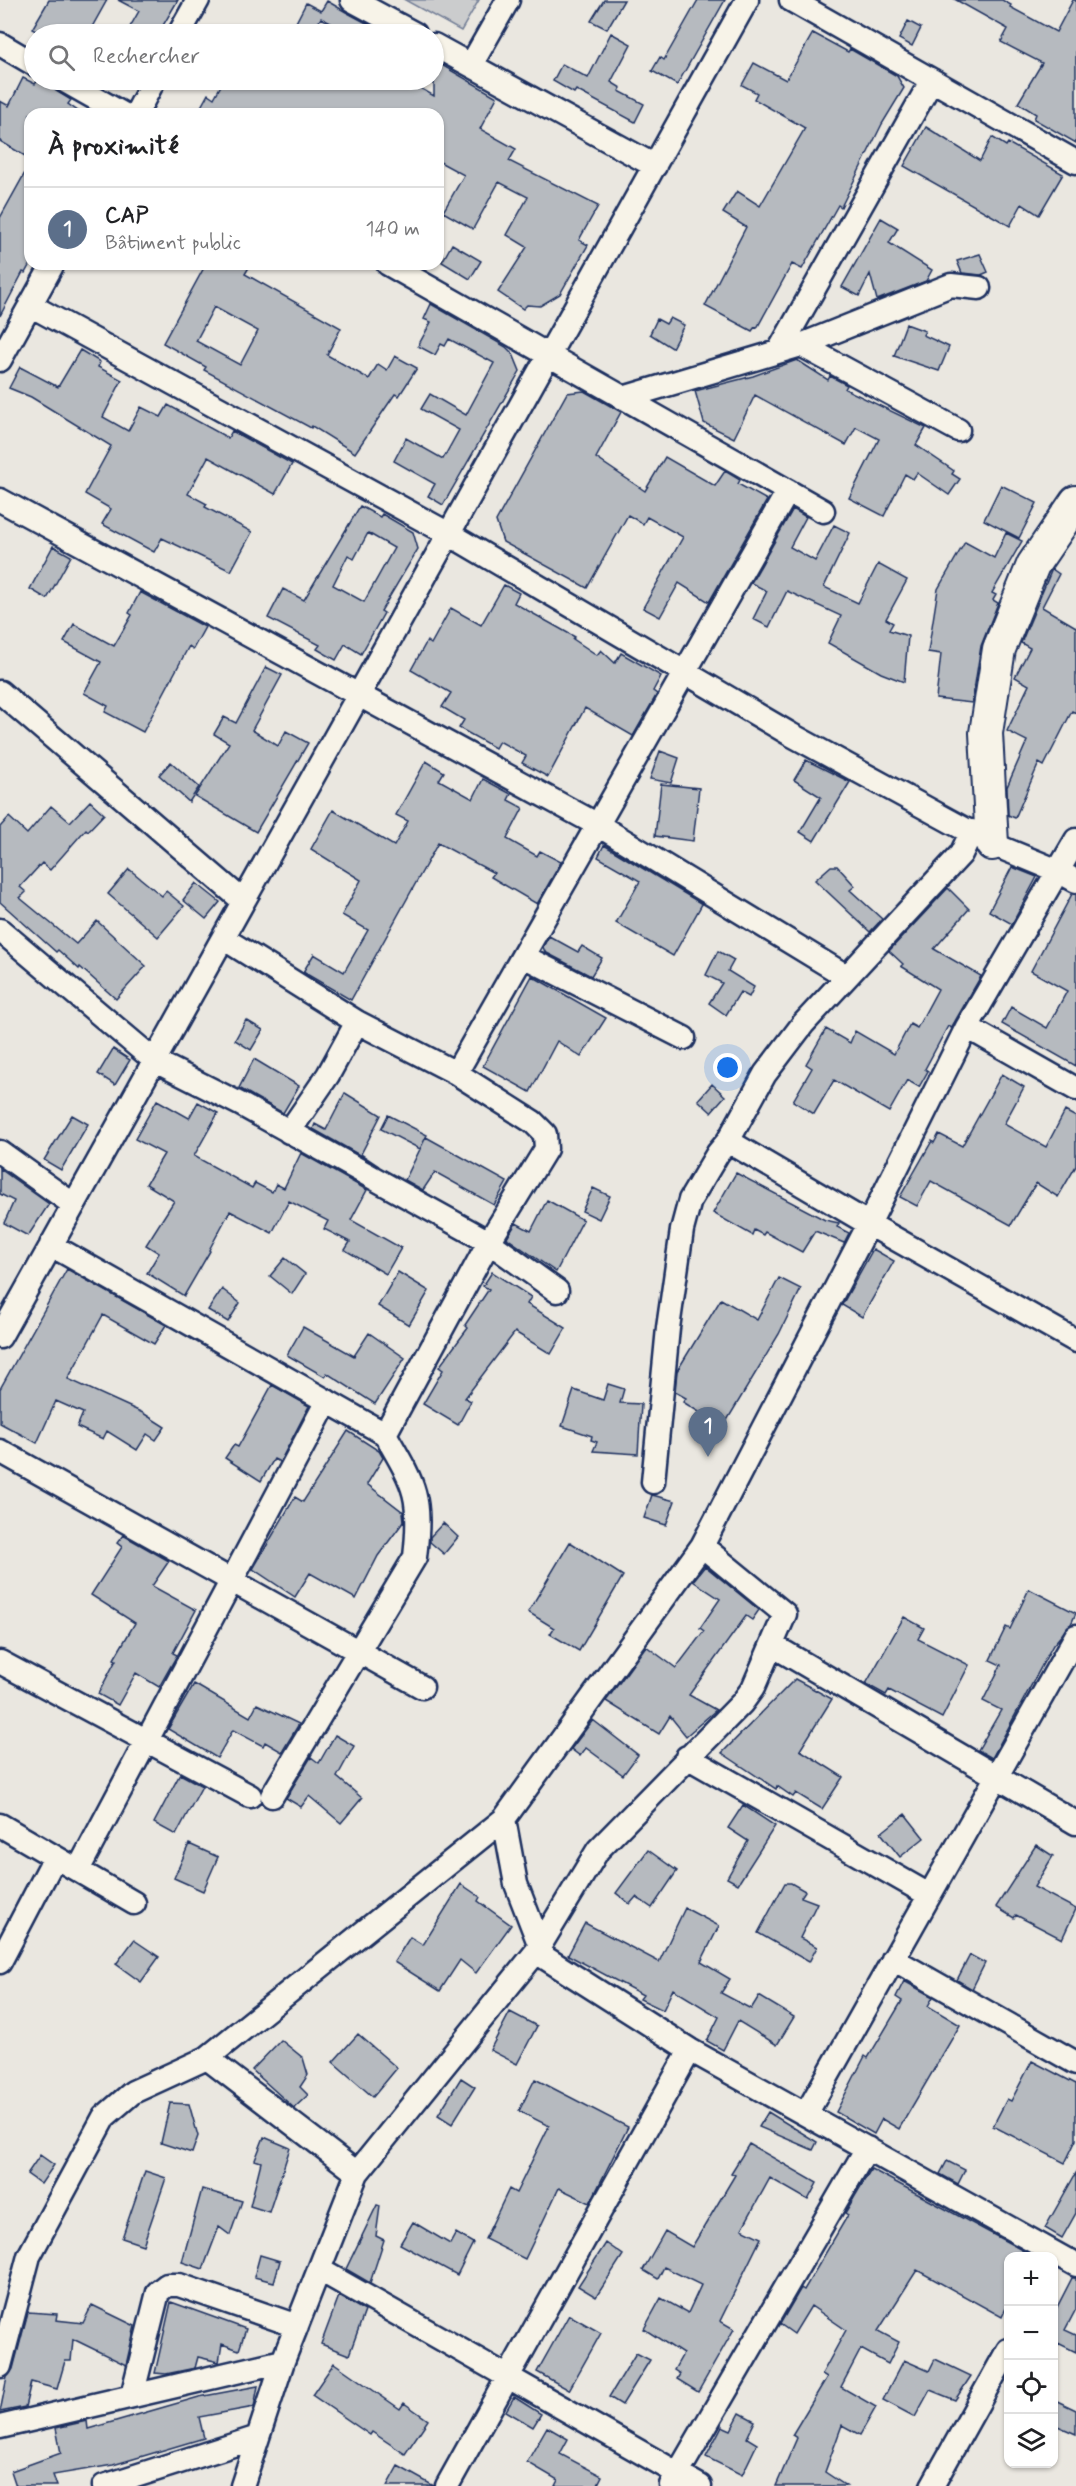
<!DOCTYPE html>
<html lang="fr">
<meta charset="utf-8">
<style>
body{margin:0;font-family:Mynerve,sans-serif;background:#f6f6f6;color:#202124}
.controls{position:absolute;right:18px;bottom:18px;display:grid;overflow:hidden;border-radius:12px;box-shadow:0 2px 4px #0004}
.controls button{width:54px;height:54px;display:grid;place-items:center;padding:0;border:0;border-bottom:2px solid #e0e0e0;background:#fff;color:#202124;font:30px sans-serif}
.you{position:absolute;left:728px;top:1068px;width:21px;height:21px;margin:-15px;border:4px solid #fff;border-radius:50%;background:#1a73e8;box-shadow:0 0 0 9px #1a73e833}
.badge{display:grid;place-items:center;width:39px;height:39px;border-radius:50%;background:#1a73e8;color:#fff;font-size:20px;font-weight:700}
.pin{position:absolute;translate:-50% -50px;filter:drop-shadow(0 2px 3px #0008)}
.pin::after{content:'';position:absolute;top:32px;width:21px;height:18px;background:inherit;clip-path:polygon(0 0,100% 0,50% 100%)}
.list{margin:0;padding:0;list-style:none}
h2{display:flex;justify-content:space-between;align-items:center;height:78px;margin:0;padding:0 24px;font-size:26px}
h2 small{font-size:20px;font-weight:400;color:#757577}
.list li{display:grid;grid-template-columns:39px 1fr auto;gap:18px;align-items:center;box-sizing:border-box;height:84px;padding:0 24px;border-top:2px solid #e0e0e0}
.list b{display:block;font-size:22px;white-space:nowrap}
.list p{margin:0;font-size:20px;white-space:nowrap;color:#757577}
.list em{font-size:20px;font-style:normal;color:#757577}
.icon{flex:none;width:33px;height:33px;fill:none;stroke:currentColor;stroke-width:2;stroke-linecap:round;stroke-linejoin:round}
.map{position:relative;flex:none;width:1076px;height:2486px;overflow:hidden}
.search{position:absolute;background:#fff;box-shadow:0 2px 4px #0004;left:24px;top:24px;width:420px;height:66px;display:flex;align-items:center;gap:15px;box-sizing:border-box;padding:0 21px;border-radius:33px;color:#757577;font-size:22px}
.panel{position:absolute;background:#fff;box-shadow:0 2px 4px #0004;left:24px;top:108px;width:420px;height:162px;border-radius:18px}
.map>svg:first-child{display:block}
.green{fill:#cbcccd;stroke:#737e96;stroke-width:1.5}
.building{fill:#b6babf;stroke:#1b2f5e;stroke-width:1.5;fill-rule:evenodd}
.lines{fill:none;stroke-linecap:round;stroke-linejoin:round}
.street-casing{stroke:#1b2f5e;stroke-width:27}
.secondary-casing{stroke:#1b2f5e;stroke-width:36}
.street{stroke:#f7f3e8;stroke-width:22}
.secondary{stroke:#f7f3e8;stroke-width:32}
</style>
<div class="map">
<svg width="1076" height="2486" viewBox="0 0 1076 2486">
<rect width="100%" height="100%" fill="#eae7e0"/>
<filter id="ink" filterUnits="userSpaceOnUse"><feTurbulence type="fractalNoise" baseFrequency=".0167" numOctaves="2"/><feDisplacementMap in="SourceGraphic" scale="12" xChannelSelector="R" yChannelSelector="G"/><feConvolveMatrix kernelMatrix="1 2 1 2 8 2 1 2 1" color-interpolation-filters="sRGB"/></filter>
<g filter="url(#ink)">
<path class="green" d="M405,0H479L461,31Z"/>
<path class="building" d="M49,0H107L88,34H41L32,29Z
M118,0H178L158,34H126L139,11Z
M604,0H624L607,29L591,21Z
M698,0H725L677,85L652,71L660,57L664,60Z
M956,0H1002L1011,5L1010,7L1056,32L1073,0H1076V143L1034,119L1036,114L1018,103L1042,63L1001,42L1008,29Z
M327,1L346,12L387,34H352L321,18L312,34H290L306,3L321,11Z
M908,21L921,28L912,46L899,39Z
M611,33L631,44L611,82L621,88L619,91L644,104L635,122L576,90L574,93L553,81L562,64L588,78Z
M813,33L848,52L850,49L897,76L904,88L882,124L841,207L838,205L802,269L792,264L757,328L755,327L752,331L705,306L746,227L723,213L737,191L760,206L805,128L754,99L757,93L742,85L754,63L786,80Z
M434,63L439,66L440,64L497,97L480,129L516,149L509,161L598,206L579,240L588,245L560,294L540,306L527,305L523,309L498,292L527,247L507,235L528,197L499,182L473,229L443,212L464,175L438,161V114H197L208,94L214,98L224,80H406L434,96Z
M23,78L35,84L38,80H42L51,84L56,91L71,100L68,104L82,114H30V159L0,141V101L9,106Z
M926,127L980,161L992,137L1006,146L1008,143L1063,174L1039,215L1022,204L1010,226L904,166Z
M30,164V264L25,273L23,272L0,316V218Z
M881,218L898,228L889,243L932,270L926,281L877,300L870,274L859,296L842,287Z
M452,244L481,261L470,279L442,262Z
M980,254L988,272L981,275L962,273L957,261Z
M206,264H251L245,274L341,328L327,355L369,379L378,364L387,370L395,356L417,368L399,396L395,394L355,453L312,426L311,428L204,370L206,367L163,343ZM214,307L258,331L240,365L196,341Z
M431,304L506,347L513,354L520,371L443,505L428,496L435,484L394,461L406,438L443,459L459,430L421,409L430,394L466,415L494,363L449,339L445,346L441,344L435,355L418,346L431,322L424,319Z
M670,318L684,325L672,348L650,334L657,319L666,324Z
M906,324L925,331L923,335L949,347L939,371L894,356Z
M80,350L100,362L98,367L122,380L103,417L128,431L141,407L161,417L168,405L228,438L232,431L292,464L275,494L208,457L188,494L207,504L205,507L252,532L231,571L162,538L154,552L102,524L111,509L85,494L111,446L31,397L9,388L20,367L58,387Z
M797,360L828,380L830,376L847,385L845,389L926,428L916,445L954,471L952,474L960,479L949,495L917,473L913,479L905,474L884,516L849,498L879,439L856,427L846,445L755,395L734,438L704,423L695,391L753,376Z
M584,391L621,412L596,458L645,491L665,457L715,486L725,471L740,480L738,484L767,500L709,602L679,583L660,617L643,608L683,537L647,517L643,524L628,515L587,588L503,542L496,521L567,393Z
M1001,485L1037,503L1019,538L984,520Z
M360,506L380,517L382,514L413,532L418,549L381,611L384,613L361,654L345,644L336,660L317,649L320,645L268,618L283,589L304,600ZM368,533L394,548L364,602L333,585L348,555L354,559Z
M793,509L806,517L790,547L815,561L834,525L850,533L824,587L858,603L878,564L907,580L886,619L893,623L889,630L908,636L904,682L881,673L828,643L841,616L787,591L769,627L753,619L767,591L751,583Z
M1006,533L1022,541L992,593L996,595L993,600L998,603L981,646L972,703L936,699L941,654L928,652L938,589L965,542L994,558Z
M53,546L71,556L47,599L30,589Z
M1052,569L1059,574L1042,607L1076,627V713L1072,711L1044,766L1039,763L1015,818L1008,815L1007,787L1027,741L1007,731L1029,685L1015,677L1030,648L1021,643Z
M504,585L519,593L514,603L575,637L573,639L597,655L601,650L615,663L621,653L661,676L653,691L657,694L633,736L585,708L548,777L522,763L526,756L499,741L495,748L459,728L464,720L442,707L451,693L411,670L427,641L431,644L451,608L481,625Z
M140,592L205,627L193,649L189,646L143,732L105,712L108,706L84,693L101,662L64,642L74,624L114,646L132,615L129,613Z
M266,667L282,675L252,730L278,746L286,731L308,743L256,832L195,796L229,743L214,734L224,717L236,723Z
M660,751L679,758L671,783L650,779Z
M806,760L850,782L814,841L800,832L821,797L794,780Z
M426,761L444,772L439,780L473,799L483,779L511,794L508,800L523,808L507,839L537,856L540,851L561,862L537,904L491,877L494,873L438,843L351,1000L303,972L314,954L344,972L368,930L342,915L361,880L311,849L333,810L394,846L408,821L396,815Z
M171,762L199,787L189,802L159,775Z
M661,784L699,788L693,841L655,836Z
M90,801L104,814L88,831L86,829L50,870L42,863L20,887L26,892L20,898L76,944L97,921L146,966L116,999L80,967L79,969L58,950L56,952L0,902V827L9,817L27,834L51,806L70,822Z
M604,845L702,904L673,956L616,923L640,881L598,857Z
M831,866H837L855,886L850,890L882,919L870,932L815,880Z
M1012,867L1037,877L1012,924L989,911Z
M129,869L162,896L166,891L184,906L158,937L108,894Z
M196,883L220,902L206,919L183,900Z
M948,888L969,909L934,949L981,976L951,1028L948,1026L925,1069L928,1071L919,1087L907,1080L889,1112L834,1080L814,1114L793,1101L812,1068L806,1064L826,1029L850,1043L855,1031L894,1054L910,1024L917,1028L938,989L901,966L903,964L889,951Z
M1072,894H1076V1066L1002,1024L1011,1007L1047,1028L1067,991L1031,971Z
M549,936L578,952L582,946L602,958L591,976L545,952L543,947Z
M718,951L734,960L728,971L754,987L749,997L740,992L726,1015L709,1003L722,983L706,975Z
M532,976L606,1018L581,1057L557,1041L530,1092L483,1066Z
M246,1020L263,1030L251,1050L235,1040Z
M113,1049L130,1060L115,1085L98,1074Z
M254,1059L299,1086L283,1113L239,1088Z
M1002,1074L1024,1087L1004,1124L1046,1147L1065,1111L1076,1117V1166L1058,1197L1036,1183L1011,1225L931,1181L917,1206L900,1197L932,1141L934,1143L939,1134L962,1146Z
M712,1084L725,1096L711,1112L698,1100Z
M345,1093L381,1115L361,1154L379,1166L313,1129L315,1124L326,1130Z
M157,1100L189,1118L198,1102L218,1113L194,1156L252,1188L255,1183L272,1192L276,1184L284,1188L301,1153L367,1190L351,1220L401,1248L386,1274L345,1250L350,1242L324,1229L328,1221L289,1201L272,1233L230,1211L209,1250L210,1251L184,1296L147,1273L159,1253L146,1245L174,1201L146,1184L164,1154L135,1139Z
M72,1115L88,1124L61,1170L44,1160Z
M388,1115L427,1135L420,1149L381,1129Z
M426,1137L507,1182L494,1205L435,1172L423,1190L405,1180Z
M0,1169L49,1204L28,1236L4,1223L14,1201L0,1194Z
M736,1173L825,1220L839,1223L837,1227L849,1233L844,1243L815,1231L802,1252L765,1232L763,1235L754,1230L752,1235L713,1213Z
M593,1188L610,1196L599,1219L582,1211Z
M547,1200L583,1220L556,1272L507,1238L516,1223L531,1231Z
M873,1249L894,1261L862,1317L842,1305Z
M285,1258L305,1274L292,1294L270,1276Z
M67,1269L166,1325L154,1344L103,1315L68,1379L143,1413L165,1427L156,1440L147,1434L137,1450L107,1431L103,1439L77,1427L83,1413L56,1401L37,1443L0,1423V1389Z
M398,1272L429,1291L409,1325L378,1306Z
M492,1272L531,1297L527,1304L566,1328L551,1354L515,1332L465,1398L471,1401L458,1425L423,1404L443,1370L439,1367L468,1328L465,1325L489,1289L483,1286Z
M779,1278L801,1289L779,1334L723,1427L683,1402L686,1398L675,1392L677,1371L721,1299L757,1320Z
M222,1289L240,1303L228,1322L208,1310Z
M303,1327L354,1356L369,1333L405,1358L375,1404L327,1373L325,1377L287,1355Z
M608,1384L624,1389L620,1403L641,1404L638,1454L593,1451L597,1442L591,1440L592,1436L562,1426L574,1390L603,1400Z
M272,1385L309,1406L280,1462L274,1459L261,1481L225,1458L234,1445L238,1447Z
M348,1431L379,1451L383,1458L367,1484L403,1512L404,1521L378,1556L356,1599L310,1573L295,1597L253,1569L295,1497L303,1502Z
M652,1495L675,1501L666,1525L644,1518Z
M443,1523L458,1537L444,1554L430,1542V1537Z
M123,1535L169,1561L152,1586L196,1610L173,1653L177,1655L159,1687L136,1673L118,1705L98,1694L116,1660L114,1659L135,1623L91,1595L122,1547L117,1543Z
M570,1542L623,1576L579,1651L550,1634L554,1628L528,1612Z
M705,1566L759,1610L752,1620L746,1616L689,1695L716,1710L686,1736L670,1716L659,1734L606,1701L646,1646L676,1668L704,1631L700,1628L720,1599L693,1581Z
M1029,1589L1076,1613L1071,1624L1053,1645L992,1758L978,1750L1001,1710L983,1701L1001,1665L990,1660L1006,1627L1010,1629Z
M904,1617L924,1628L918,1639L969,1665L942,1718L889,1690L886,1695L866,1684Z
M795,1679L832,1699L800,1750L843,1777L822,1809L796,1793L793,1797L777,1786L776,1789L722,1753Z
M194,1684L250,1717L257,1704L299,1724L282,1752L265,1742L263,1746L233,1730L217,1758L168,1729Z
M593,1720L638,1755L623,1775L586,1748L580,1756L571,1749Z
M335,1735L354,1746L337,1777L362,1798L341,1823L309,1796L301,1807L286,1798L311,1757L319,1763Z
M180,1774L202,1786L176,1835L154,1823Z
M743,1805L775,1826L738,1884L727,1878L748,1841L728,1828Z
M905,1814L924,1838L900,1857L881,1833Z
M189,1844L218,1857L203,1891L174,1878Z
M1036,1845L1053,1856L1034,1887L1076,1909L1062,1939L1016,1915L1014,1918L996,1907Z
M648,1850L677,1871L652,1908L636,1897L630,1904L616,1893Z
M785,1883H791L805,1891L801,1897L817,1903L800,1938L817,1947L809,1962L758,1933Z
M461,1884L480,1897L478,1901L511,1925L476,1973L460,1960L440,1991L394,1962L410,1937L423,1945Z
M685,1908L719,1926L701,1962L730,1979L721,1993L751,2009L759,1996L794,2017L777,2045L738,2021L723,2050L707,2041L719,2017L673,1989L663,2010L640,1999L643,1995L568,1955L585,1923L659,1962Z
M134,1940L159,1957L141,1982L116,1964Z
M970,1955L985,1963L972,1989L957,1980Z
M904,1981L933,1997L928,2006L960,2025L899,2129L882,2119L874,2134L836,2112L865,2056L868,2058L902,2001L896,1997Z
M510,2012L537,2026L517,2064L490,2050Z
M358,2034L397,2068L373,2097L333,2062Z
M281,2040L303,2058L308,2075L300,2087L308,2095L294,2108L252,2070Z
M1032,2061L1076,2084V2140L1065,2163L993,2126L1007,2099L1011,2101Z
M461,2078L475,2087L452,2124L438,2115Z
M535,2079L628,2127L590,2203L559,2188L525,2259L485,2239L509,2189L516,2193L549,2126L519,2111Z
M170,2103L189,2104L198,2136L192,2153L161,2143Z
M768,2112L817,2142L813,2150L759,2127Z
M264,2137L290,2148L269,2212L250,2206L261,2162L255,2160Z
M749,2144L817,2183L808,2200L770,2178L742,2229L761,2238L720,2321L734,2329L698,2392L677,2379L680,2374L674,2370L683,2354L644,2329L661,2298L688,2313L701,2285L664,2267L658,2279L643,2270L665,2231L692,2247L735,2175L731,2173Z
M40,2155L54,2165L41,2184L27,2174Z
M947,2161L965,2170L958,2184L940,2174Z
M871,2169L1033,2256H1008V2304L1002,2317L917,2270L878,2331L899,2342L888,2364L861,2349L841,2387L876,2407L860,2435L842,2425L825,2472L846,2486H776L797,2438L792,2435L827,2377L822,2374L846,2330L811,2306L794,2334L780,2324L801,2288L804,2290L848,2215L845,2213Z
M145,2171L166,2178L143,2245L122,2238Z
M1076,2173V2213L1062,2238L1045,2228Z
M202,2189L242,2201L230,2235L219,2227L203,2269L182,2262Z
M377,2205L380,2206L376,2236L384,2240L370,2283L346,2269Z
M413,2222L450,2244L456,2233L473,2243L457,2275L400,2244Z
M606,2243L623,2255L596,2297L578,2286Z
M260,2255L280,2261L274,2282L254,2277Z
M1072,2278H1076V2309L1065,2330L1076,2335V2352L1058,2343L1053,2353V2315Z
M339,2296L365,2311L349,2355L321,2344Z
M171,2302L246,2329L239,2350L222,2344L219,2362L198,2357L195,2368L166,2374L155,2373Z
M92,2305L135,2326L126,2365L73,2339L71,2361H65L57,2389L31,2382L25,2407L0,2412L7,2377L13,2369L28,2312L57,2314L56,2320L83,2323Z
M569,2315L601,2333L569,2390L537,2372Z
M636,2353L650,2360L622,2405L609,2397Z
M935,2359L971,2376L955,2400L930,2390L915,2417L883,2400L904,2360L929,2371Z
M334,2363L400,2409L404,2403L428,2420L405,2454L372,2432L370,2435L312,2395Z
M258,2386L254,2407L199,2417L204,2438L113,2465L53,2475L57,2486H16L11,2471L61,2453L56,2428L87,2421L88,2429L199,2397Z
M514,2397L541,2414L533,2427L506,2411Z
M1053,2399L1076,2410V2434L1053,2424Z
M740,2413L755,2421L747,2438L757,2444L742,2475L706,2457L722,2426L731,2430Z
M547,2427L568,2439L560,2454L602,2476L597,2486H555L558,2480L527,2462Z
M398,2466L434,2486H387Z"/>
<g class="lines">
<g class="street-casing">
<path id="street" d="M352,0L415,34
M791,0L1076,162
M179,34L198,0
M0,44L34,64
M434,45L655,166
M471,65L508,0
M63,80L123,114
M136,114L154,80
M388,264L823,511
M30,305L449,534L790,734L992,844L1058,871L1076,881
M801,345L958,430
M780,349L932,80
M0,360L53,264
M623,398L801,345L951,285L979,288
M0,500L598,825L846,976
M0,692L243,901
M0,930L155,1061L240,1104L489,1242L557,1291
M223,938L357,1022L456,1073L533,1122L545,1134L546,1149L489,1242L385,1434
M523,956L684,1038
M967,1027L1076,1089
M456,1073L788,491
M289,1132L328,1075L357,1022
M728,1141L869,1224L1076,1341
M0,1152L74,1205
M51,1245L385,1434C415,1486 422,1496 415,1557L272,1796
M0,1337L747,0
M0,1451L422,1687
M653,1482L668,1328L682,1230L690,1200L718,1153L728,1141L765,1074L803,1024L961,854L972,831
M772,1645L1076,1823
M0,1662L250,1796
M687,1757L929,1895
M504,1819L516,1884L540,1946
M0,1825L134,1903
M78,1870L327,1401
M536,1952L690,2050L1076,2265
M893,1959L1076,2063
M0,1962L55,1857
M207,2058L357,2173
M806,2114L1076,1636
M320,2270L700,2486
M0,2366L29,2256L104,2117L133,2092L207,2058L504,1819L702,1546L869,1224L967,1027L1076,840
M132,2396L158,2292L167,2285H179L297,2326
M0,2427L283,2361
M671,2485L867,2148
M104,2486L255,2438
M242,2486L283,2361L357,2173L536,1952L598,1850L742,1703L753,1688L785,1614L702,1546
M447,2486L690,2050
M932,2486L1008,2350"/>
</g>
<g class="secondary-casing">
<path id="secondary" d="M992,844L986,733L999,649L1033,565L1076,502"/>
</g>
<use href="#street" class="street"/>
<use href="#secondary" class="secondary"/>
</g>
</g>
</svg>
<div class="controls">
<button>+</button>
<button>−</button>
<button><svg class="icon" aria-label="locate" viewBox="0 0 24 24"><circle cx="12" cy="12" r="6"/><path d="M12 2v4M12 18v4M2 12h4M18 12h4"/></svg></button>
<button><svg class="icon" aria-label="layers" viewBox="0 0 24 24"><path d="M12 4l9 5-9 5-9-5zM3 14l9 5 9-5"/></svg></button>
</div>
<div class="you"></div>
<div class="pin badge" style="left:708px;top:1457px;background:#5c6f8a">1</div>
<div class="search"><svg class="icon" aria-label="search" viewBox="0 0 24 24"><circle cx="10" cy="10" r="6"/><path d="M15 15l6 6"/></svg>Rechercher</div>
<section class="panel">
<h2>À proximité<small></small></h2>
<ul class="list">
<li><span class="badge" style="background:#5c6f8a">1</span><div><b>CAP</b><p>Bâtiment public</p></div><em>140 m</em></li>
</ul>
</section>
</div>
